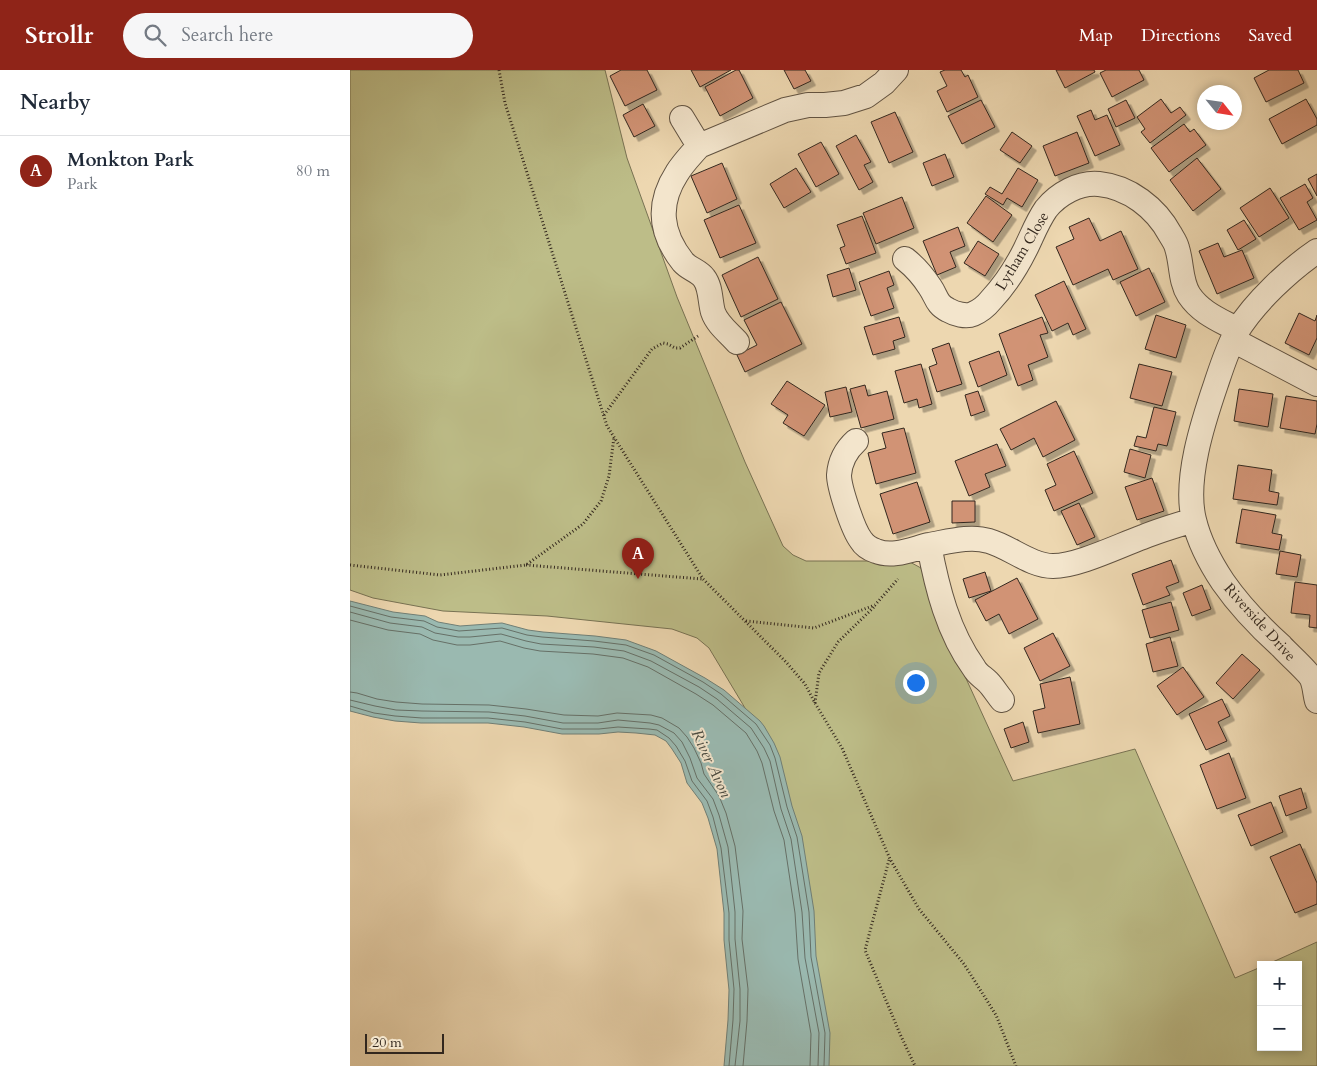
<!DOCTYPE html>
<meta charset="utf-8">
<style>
body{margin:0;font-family:Cardo,serif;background:#f6f6f7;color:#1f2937}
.controls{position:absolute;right:15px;bottom:15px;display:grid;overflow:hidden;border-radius:0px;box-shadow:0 2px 8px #0003}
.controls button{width:45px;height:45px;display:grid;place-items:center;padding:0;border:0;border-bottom:1px solid #e0e1e3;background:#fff;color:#1f2937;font:25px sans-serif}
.compass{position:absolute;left:847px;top:15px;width:45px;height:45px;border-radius:50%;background:#fff;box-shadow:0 2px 8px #0003;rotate:120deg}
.scale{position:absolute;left:15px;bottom:12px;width:79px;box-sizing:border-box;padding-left:5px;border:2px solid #32271e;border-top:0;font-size:14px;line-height:18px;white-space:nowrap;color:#32271e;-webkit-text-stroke:4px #f3e5cc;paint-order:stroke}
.you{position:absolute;left:565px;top:612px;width:18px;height:18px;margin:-12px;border:4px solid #fff;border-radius:50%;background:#1a73e8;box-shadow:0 0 0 8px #1a73e833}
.badge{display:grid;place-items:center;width:32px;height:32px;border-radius:50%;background:#8f2418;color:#fff;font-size:16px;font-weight:700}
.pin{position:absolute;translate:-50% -41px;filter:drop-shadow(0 1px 2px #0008)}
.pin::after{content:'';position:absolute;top:26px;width:18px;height:15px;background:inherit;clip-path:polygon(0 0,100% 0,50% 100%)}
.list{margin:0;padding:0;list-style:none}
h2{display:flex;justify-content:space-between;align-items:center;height:65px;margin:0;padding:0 20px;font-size:21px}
h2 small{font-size:16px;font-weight:400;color:#747a83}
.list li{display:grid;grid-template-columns:32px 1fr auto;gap:15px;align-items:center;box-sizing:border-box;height:70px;padding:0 20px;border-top:1px solid #e0e1e3}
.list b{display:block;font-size:19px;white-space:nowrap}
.list p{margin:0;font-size:16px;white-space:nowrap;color:#747a83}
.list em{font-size:16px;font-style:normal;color:#747a83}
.icon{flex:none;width:28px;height:28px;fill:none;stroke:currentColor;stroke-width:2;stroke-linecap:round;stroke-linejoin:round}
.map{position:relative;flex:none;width:967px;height:996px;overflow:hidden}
header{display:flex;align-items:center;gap:30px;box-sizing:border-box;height:70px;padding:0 25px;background:#8f2418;color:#fff}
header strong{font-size:24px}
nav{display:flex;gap:28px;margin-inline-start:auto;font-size:18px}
.search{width:350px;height:45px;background:#f6f6f7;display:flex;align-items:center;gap:12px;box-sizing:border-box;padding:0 18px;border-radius:28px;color:#747a83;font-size:19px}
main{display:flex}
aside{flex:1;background:#fff}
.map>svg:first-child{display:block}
.green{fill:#bdbd88;stroke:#787253}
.water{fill:#9ab9b0;stroke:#707f76}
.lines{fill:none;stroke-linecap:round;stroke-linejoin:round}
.shore{stroke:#667067;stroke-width:1}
.building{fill:#d19374;stroke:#32271e;filter:url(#shadow)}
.minor-casing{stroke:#615342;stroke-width:26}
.path{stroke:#32271e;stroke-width:3;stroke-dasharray:1 2.5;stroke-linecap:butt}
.minor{stroke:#f3e5cc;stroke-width:24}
.labels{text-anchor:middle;stroke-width:4;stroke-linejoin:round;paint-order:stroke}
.street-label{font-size:15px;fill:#32271e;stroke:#f3e5cc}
.water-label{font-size:16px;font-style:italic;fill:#4c4c42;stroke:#f3e5cc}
</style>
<header>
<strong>Strollr</strong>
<div class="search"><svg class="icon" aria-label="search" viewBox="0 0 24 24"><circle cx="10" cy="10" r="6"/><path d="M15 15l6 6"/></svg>Search here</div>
<nav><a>Map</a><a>Directions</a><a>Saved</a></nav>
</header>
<main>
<aside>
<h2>Nearby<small></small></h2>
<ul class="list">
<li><span class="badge">A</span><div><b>Monkton Park</b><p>Park</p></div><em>80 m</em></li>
</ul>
</aside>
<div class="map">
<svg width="967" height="996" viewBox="0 0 967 996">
<defs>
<filter id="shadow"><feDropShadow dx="4.5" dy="4.5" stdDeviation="0" flood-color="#0004"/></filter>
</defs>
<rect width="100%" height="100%" fill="#edd7b0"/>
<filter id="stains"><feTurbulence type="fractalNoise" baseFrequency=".004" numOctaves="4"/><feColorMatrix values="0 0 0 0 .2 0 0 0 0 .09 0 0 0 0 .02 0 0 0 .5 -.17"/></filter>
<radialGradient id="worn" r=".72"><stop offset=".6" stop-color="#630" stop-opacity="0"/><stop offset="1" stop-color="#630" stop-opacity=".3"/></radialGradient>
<path class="green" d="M0,0H255L277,88L327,227L395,392L433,476L443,485L456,491H558L571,498L608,591L663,711L785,679L885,908L911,897V977H948V895H916L967,872V996H474L410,663L359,578L347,568L322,559L197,546L93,541L23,528L0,520Z"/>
<path class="water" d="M0,531L43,542L75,546L88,552L110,556L152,553L178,560L193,562L245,566L276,570L306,581L355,608L374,620L410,651L414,656L424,673L430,687L442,736L452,766L464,841L466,886L480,963L479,996H374L378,950L379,920L374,870V843L367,779L358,748L352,733L337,713L331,693L322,679L316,671L305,665L286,663L268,662L249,664H212L174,657L138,653H71L45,651L23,647L0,641Z"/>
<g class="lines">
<path class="shore" d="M0,536L41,547L74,551L87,557L109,561L152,558L177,565L192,567L244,571L276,575L304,585L353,612L371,624L406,654L420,675L425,688L437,737L447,767L459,842L461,887L475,963L474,996
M0,542L40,553L72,557L85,563L108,567H120L151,564L176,571L191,574L244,577L274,581L301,591L349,617L367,629L401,658L414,678L420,691L431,739L441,769L452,842L455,888L469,963L468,996
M0,550L38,560L70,564L83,570L107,575H120L150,571L174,578L190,581L243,584L273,588L298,597L346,624L363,635L396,663L407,681L412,693L424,741L434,770L445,843L448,889L461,964L460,996
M0,622L7,623L27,629L46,632L72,634L139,635L176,639L214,645L248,646L267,643L301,645L312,648L329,658L337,667L344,678L351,693L354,704L369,726L376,743L385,776L393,841L392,869L398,919L397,951L393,996
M0,630L25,636L46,640L72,641L139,642L175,646L213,653H248L268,650L300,653L309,655L324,663L332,672L340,688L347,708L363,729L369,745L378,777L385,842V869L390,919V951L385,996
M0,636L24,643L45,646L72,648H138L175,652L212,659H249L268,657L299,659L307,660L319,668L326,676L335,691L342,711L357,731L363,747L371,778L379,843V870L384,919L383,950L379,996"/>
</g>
<path class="building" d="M271,0H297L307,20L275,36L260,6Z
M341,0H381L350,17Z
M386,0H389L403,28L370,46L355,17Z
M434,0H455L461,11L444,19Z
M595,0H611L615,7L618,5L628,27L597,42L587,21L597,16L590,2Z
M706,0H744L745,2L715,18Z
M756,0H789L794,10L762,27L750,3Z
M919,0H948L954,13L916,32L904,8Z
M811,29L821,43L830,37L836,45L800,73L791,62L795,59L787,47Z
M956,29L967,49V55L932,74L919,49Z
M631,30L645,57L612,74L598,46Z
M776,30L785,48L766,57L758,39Z
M293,34L305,56L284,67L273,45Z
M741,40L745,50L757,45L770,75L745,86L727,46Z
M545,42L563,82L539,93L521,52Z
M834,54L840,62L844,59L856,75L819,102L801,78Z
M662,62L682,76L670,93L650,80Z
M727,62L739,93L705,106L693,76Z
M506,65L521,92L514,95L523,112L509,120L486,76Z
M471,72L489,104L466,117L448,84Z
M595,84L604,107L582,116L573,93Z
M847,88L871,119L843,141L820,110Z
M372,93L387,129L357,143L341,106Z
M446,98L461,122L434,138L420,114Z
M668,98L688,110L672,137L657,128L653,135L635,124L640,117L652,124Z
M967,104V126L958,109Z
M955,114L963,128L957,132L967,150L949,160L930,128Z
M920,118L939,148L909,167L890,138Z
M636,126L662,145L643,172L617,153Z
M552,127L564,158L526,174L513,143Z
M389,135L406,173L370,188L354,150Z
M512,146L526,183L496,194L490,178L495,176L487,155Z
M739,148L750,171L771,161L788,199L763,210L758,199L723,215L706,177L724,169L719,157Z
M894,150L906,169L888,180L877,160Z
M608,157L615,176L600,182L606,197L587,205L573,171Z
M628,171L649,184L635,206L614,193Z
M868,173L874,187L892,180L904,208L867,224L849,181Z
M408,187L428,229L391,247L372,205Z
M499,198L506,220L483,227L477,205Z
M799,198L815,232L786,246L770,212Z
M539,201L544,215L537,218L544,238L521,246L509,212Z
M714,211L736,259L723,265L718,253L702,261L685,225Z
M431,232L452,274L395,302L387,285L407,275L394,250Z
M949,243L965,251L967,245V268L959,285L935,273Z
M806,245L836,255L826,288L795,279Z
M549,247L555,267L543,271L545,279L523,285L514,257Z
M692,247L698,263L690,265L698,287L678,295L683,310L668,316L649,264Z
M599,273L612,314L587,322L579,297L587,294L582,279Z
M649,281L657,305L628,317L619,292Z
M571,294L582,334L569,338L567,329L554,333L545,301Z
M789,294L822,302L812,336L780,328Z
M437,311L475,335L454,366L433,353L438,345L421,334Z
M515,315L518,326L537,321L544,349L511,358L500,319Z
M496,317L502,342L480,347L475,322Z
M889,319L923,324L918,357L884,351Z
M628,321L635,341L621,346L615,325Z
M936,326L967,331V354L965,364L930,358Z
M706,331L725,370L693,387L684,368L661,380L650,359Z
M804,337L826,342L817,376L808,374L806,381L784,376L787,366L796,368Z
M554,358L566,403L526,414L518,383L536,378L532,363Z
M647,374L656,396L635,404L640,417L619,426L605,391Z
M780,379L801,385L795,408L774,402Z
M724,381L743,423L704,441L695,420L706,415L697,394Z
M888,395L922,400L919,421L929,423L927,435L883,429Z
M802,408L814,441L787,450L775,417Z
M567,412L580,452L543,464L530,424Z
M602,431H625V452L602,453Z
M729,433L745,467L727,475L711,441Z
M892,439L926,445L922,463L932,465L929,480L886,473Z
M930,481L951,485L947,507L926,504Z
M821,490L829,512L816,517L820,525L793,535L782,504Z
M635,502L641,521L619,528L613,509Z
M667,508L688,549L659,564L649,544L636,551L625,530Z
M945,512L967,515V558L959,557L960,545L941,543Z
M852,515L861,539L842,546L833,523Z
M821,532L829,560L800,568L792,540Z
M703,563L720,596L690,611L674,578Z
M820,567L828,596L803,602L796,574Z
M892,584L910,600L883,629L866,613Z
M833,597L854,627L827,645L807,616Z
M720,607L730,654L688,663L683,641L695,638L690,614Z
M872,629L880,646L868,652L877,671L856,680L839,644Z
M673,652L679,672L661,678L654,659Z
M879,683L896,728L867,739L850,695Z
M951,718L957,738L936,746L929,726Z
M921,732L933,762L901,776L888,745Z
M950,774L967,813V834L945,843L920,787Z"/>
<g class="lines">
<g class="minor-casing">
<path id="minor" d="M332,48L349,76L435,40L458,35H475L494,33L516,26L534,13L546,0
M349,76C342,84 333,93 327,103C307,134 310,163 333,192C339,199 349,201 354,208C361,217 360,232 363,242C367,254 379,263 387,272
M967,181C939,200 905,232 887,261C878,277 872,296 866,314C853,352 834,410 844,450C849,471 861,494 873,512C889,535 910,557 931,576C937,583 959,602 962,609C965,616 965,624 967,631
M555,189C565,197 573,206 580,217C587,227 586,234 598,240C605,244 616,247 623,244C630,241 637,235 641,230C655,215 666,198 675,180C682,166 687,152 696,139C708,124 729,112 749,114C779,117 806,138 820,164C823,169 826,173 827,178C832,193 830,211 839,225C851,243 870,250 888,260
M883,270L967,314
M506,371C496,380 490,391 489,405C489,417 503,460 511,470C514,475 520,479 526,481C543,488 562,479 579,475C587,518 598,562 624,598C627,604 633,607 638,612C643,617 647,624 652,630
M579,475C597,472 620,465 639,471C660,477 681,496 703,496C728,496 768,476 793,467C810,460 827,455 844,450"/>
</g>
<path class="path" d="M149,0L155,33L257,356L353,509L436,592L455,614L465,633L492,678L540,789L569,839L614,894L646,945L666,996
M254,345L302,279L313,273L318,274L325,278H330L348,266
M0,495L90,505L176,495L233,454L251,431L259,406L264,367
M176,495L352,509
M396,551L464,558L525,535L548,509
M465,633L469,603L488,572L524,537
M539,790L515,880L550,964L565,996"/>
<use href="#minor" class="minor"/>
</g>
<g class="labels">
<g class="street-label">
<text transform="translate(672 181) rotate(-59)" y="5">Lytham Close</text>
<text transform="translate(910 552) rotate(48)" y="5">Riverside Drive</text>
</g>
<g class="water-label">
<text transform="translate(362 693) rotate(65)" y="6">River Avon</text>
</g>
</g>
<rect width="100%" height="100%" filter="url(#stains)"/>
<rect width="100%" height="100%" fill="url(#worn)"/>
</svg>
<div class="controls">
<button>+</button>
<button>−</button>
</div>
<svg class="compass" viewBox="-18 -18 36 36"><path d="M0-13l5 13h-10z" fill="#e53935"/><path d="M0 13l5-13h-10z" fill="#747a83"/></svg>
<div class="scale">20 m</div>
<div class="you"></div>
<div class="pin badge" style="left:288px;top:509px">A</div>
</div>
</main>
